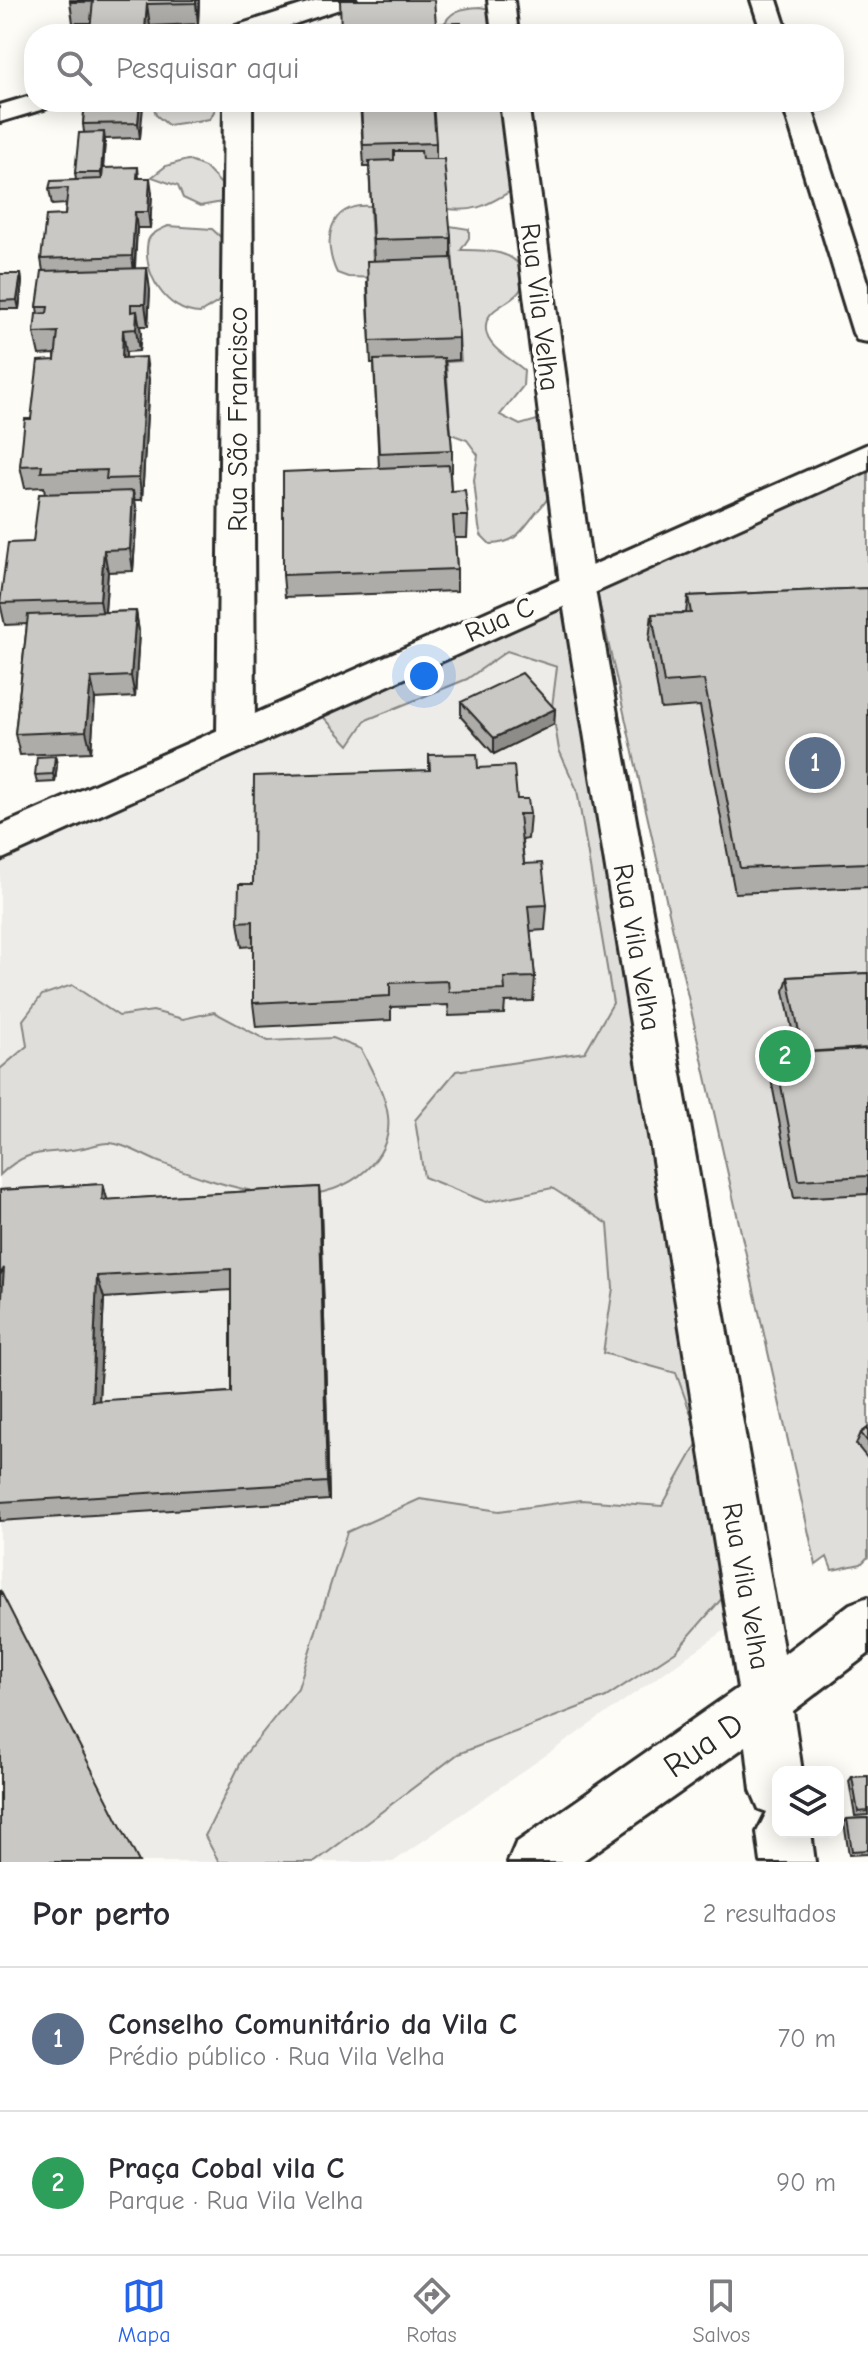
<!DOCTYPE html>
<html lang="pt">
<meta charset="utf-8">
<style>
body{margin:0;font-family:"Comic Neue",sans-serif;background:#f2f2f3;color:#2b2b33}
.controls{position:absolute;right:24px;bottom:24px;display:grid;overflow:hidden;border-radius:16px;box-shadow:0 4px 20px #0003}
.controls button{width:72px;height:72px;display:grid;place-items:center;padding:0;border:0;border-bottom:2px solid #e1e1e2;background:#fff;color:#2b2b33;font:40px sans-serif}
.you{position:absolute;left:424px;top:676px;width:28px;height:28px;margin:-20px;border:6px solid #fff;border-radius:50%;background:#1a73e8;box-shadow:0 0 0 12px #1a73e833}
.badge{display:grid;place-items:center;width:52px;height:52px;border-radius:50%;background:#2563eb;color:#fff;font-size:26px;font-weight:700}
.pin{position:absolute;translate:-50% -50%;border:4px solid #fff;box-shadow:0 2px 8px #0006}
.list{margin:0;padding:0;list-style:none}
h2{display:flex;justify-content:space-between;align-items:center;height:104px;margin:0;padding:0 32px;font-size:34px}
h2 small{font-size:26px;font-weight:400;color:#7c7c81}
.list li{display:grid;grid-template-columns:52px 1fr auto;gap:24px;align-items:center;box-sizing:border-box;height:144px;padding:0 32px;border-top:2px solid #e1e1e2}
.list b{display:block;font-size:30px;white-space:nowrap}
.list p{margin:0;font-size:26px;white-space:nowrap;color:#7c7c81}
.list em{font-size:26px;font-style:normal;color:#7c7c81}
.icon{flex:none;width:44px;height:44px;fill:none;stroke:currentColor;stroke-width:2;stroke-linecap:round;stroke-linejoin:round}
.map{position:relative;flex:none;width:868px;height:1862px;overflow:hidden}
.search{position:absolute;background:#fff;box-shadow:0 4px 20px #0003;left:24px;right:24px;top:24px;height:88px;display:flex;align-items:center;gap:20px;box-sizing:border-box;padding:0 28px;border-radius:32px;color:#7c7c81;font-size:30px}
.sheet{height:392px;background:#fff}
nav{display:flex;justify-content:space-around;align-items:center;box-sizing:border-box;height:112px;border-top:2px solid #e1e1e2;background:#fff;font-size:22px;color:#7c7c81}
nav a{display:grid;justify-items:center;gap:4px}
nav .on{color:#2563eb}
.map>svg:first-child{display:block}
.built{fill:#edece8}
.green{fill:#dfdeda;stroke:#858482;stroke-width:2}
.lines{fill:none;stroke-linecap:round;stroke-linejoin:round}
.street-casing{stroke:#2b2b2b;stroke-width:6}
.secondary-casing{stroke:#2b2b2b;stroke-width:6}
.street{fill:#fdfcf7;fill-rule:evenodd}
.secondary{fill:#fdfcf7;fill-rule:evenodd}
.wall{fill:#adaca9;stroke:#2b2b2b;stroke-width:2;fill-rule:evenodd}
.shaded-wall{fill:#8d8c89;stroke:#2b2b2b;stroke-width:2}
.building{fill:#c9c8c4;stroke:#2b2b2b;stroke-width:2;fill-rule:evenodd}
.labels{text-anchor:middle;stroke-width:8;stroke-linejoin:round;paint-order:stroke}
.street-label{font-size:28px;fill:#2b2b2b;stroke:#fdfcf7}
.near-street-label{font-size:34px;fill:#2b2b2b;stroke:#fdfcf7}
</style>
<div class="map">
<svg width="868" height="1862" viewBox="0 0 868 1862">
<rect width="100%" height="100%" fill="#fdfcf7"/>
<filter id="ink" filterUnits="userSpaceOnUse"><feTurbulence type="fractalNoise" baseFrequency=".0125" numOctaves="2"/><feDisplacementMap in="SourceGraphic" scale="16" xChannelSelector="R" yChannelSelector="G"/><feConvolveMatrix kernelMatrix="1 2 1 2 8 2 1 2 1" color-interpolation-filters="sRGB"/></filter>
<g filter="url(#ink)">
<path class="built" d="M559,602L731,1626L393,1862H0V858Z"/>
<path class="green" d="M480,7L499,11L508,34H448L442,28C450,10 462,8 480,7Z
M133,102H219L210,119L168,125L156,115L153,104Z
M432,102H488L507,114L521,186C492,200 483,213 448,209L436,166Z
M187,160L205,167L226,189L222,202L200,206L183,198L178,186L152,177L166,166Z
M370,206L373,262L384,278L348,277L337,273C322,242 328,203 370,206Z
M168,226L212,229L224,240L222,293L218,302L200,313C166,313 141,271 148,241C150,233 162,229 168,226Z
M450,226L469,229V238L461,250C481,250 521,249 523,277C524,282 521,291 517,294C506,306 484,309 486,330C487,348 512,359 524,370L523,386L500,415L520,425L544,418L549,494C547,503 541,506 535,514C521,532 515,544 490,544L481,535L479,527L474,480L478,455L467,440L451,434L446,362L461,361Z
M868,463V1557L861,1564L832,1570L827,1557L816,1565L595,584Z
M565,599L725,1595L676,1651L606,1697L458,1754L315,1862H219L205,1836L244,1756L298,1688L347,1532L420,1499L499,1511L581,1500L662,1506L700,1439L676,1373L603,1353L613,1288L608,1224L552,1188L486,1202L424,1177L415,1120L456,1071L585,1052L613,1003L577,790L559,750L552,707L557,667L507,651L467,679L366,720L349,745L317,710Z
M72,985L119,1016L153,1011L183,1019L214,1012L268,1041L333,1038L361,1049C382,1091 408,1131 366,1170C312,1220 218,1184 159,1162C144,1156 123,1143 108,1143C98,1143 88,1148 78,1149C45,1155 28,1147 0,1175V1069L27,1046L23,1020L42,995Z"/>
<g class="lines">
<g class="street-casing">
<path id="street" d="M317,0H356L352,5L264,34H225L229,28Z
M488,0H514L518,34H492Z
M751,0H777L788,34H762Z
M34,95V102H51L47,108L0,122V105Z
M224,102H252L255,737L249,747L236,751L223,747L217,737Z
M500,102H528L594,584L784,1654L850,1604L868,1597V1654L793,1711L802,1772H778V1832H811L815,1862H761L757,1832L767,1812L759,1809L751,1790L746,1746L581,1862H508L516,1843L738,1688L560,584Z
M782,102H810L868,285V342L857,340L853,333Z"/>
</g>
<g class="secondary-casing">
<path id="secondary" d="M868,444V470L0,860V826Z"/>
</g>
<use href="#street" class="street"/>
<use href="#secondary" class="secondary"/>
</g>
<path class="wall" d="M199,0L198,24L150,26L149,34H90L91,23H73L70,2Z
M461,23V34H341L436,24Z
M85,102H142L140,138L105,139L103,170L138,167L139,178L152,193L150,228H137L135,268L150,290L148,326H140L141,333L139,351L126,352V358L149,379L142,500H135L137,513L133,571L108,572L105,612L136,611L139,632L135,697L95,699L91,752L20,755L15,734L27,624L5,625L0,603L33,542L45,494L44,487L25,488L20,466L31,419L55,360V354L39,355L34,333L38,314L37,307L43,271L41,259L65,215L66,204L52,205L49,189L76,180L75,173L84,132L83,124Z
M360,102L436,143V159L451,238V258L459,338V360L445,361L452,450V472H450L451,491L468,516L467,538H455L457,569V591L285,597L283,575L379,468L374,363H371L367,283L374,261L369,167H364Z
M0,274H21L22,282L19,309H0Z
M868,588V887L735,893L700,706L661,709L649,640L652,614L686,613L688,596Z
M461,702L555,709L554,724L494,754L461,717Z
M429,755L478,768L517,799L530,814L528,839L522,840L524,864L547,905L545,930L530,931L535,977L533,1001L505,1002L504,1014L449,1016L448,1005L391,1007V1020L256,1027L253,1003V946L242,947L238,922L253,884L429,770Z
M55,756L57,764L55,782L37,783L35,775Z
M868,973V1194L794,1198L770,1074L775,1054L797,1053L784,991L788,977Z
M103,1184L107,1200L319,1187L321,1209L329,1500L0,1521V1325L1,1307L0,1310V1190ZM231,1290V1392L99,1401L104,1298Z
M868,1428V1459L856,1444L861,1433Z
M868,1776V1815L855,1816L849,1781L852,1777Z
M868,1818V1854L849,1855L844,1823L847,1819Z"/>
<path class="shaded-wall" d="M196,0H199L198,24L196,3Z
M147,4L150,26L149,34H146L145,29Z
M140,102H142L143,107L140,138L138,123Z
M104,132L105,140L102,181L101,173Z
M150,178L152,193L150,228L148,212Z
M135,212L137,228L134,272L132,256Z
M147,268L150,290L148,326L145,304Z
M21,274L22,282L19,309L17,300Z
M137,311L141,333L139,351L136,329Z
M123,330L126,352L125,380L122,358Z
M146,357L149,379L142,500L139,478Z
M133,491L137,513L133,571L130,549Z
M104,550L108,572L104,622L100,600Z
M136,611L139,632L135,697L131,676Z
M91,678L95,699L91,752L86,731Z
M555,709L554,724L494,754V738Z
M55,756L57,764L55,782L53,774Z
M103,1184L109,1206L102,1200Z
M319,1187L321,1209L329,1500L327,1482Z
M4,1268L12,1289L0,1310V1275Z
M97,1276L104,1298L98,1421L92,1401Z"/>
<path class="building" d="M70,0H196V3L147,4L145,29L90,30L93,1L70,2Z
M340,0H434L436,24L461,23V31L414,33V34H341Z
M85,102H140L138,123L83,124Z
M361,102H433L436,143L363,145Z
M104,132L101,173H75L79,133Z
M394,151H421L422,159H444L451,238L373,240L369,161L394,160Z
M138,167L137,178H150L148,212H135L132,256L41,259L46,216L65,215L68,188L49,189L51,181L102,179L103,168Z
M452,258L459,338L370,341L367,261Z
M147,268L145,304H131V312L137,311L136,329L123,330L122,358L146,357L139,478L106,479L107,470L41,472L42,465L20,466L25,419H31L38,361L55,360L58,332L34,333L36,314L47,313L48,307H37L42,271Z
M0,274H21L17,300L0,301Z
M444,358L452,450L379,453L374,360Z
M449,465L451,491L465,490L468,516H453L457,569L283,575V472Z
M133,491L130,549L104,550L100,600L0,603L8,543L33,542L39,494Z
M868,588V863L740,868L704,680L664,683L652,614L691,613L688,596Z
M136,611L131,676L91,678L86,731L15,734L28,615Z
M522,673L555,709L494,738L461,702Z
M477,754L478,768L514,766L517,799H528L530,814H519L524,864L542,863L547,905L528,906L535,977L504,978L505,990L449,992L448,981L390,983V996L253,1003V921L238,922L239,884H253L254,776L430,770L429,755Z
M55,756L53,774L35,775L37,757Z
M868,973V1048L803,1052L788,977Z
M868,1049V1176L799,1180L775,1054Z
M103,1184L102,1200L319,1187L327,1482L0,1502V1325L4,1268L0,1275V1190ZM231,1269V1392L92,1401L97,1276Z
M868,1428V1442L861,1433Z
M0,1590L139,1862H0Z
M868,1776V1811L858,1812L852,1777Z
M868,1818V1850L852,1851L847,1819Z"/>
</g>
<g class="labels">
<g class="street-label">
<text transform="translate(541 307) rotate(83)" y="10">Rua Vila Velha</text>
<text transform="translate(237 419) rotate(-90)" y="10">Rua São Francisco</text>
<text transform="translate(499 619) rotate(-24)" y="10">Rua C</text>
<text transform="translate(638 947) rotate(80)" y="10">Rua Vila Velha</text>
<text transform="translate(747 1586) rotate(80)" y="10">Rua Vila Velha</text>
</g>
<g class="near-street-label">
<text transform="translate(703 1744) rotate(-35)" y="12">Rua D</text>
</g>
</g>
</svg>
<div class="controls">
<button><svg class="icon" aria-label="layers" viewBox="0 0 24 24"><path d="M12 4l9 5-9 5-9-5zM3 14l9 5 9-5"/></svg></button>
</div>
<div class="you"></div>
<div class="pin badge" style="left:815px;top:763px;background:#5c6f8a">1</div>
<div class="pin badge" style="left:785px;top:1056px;background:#2e9e5b">2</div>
<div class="search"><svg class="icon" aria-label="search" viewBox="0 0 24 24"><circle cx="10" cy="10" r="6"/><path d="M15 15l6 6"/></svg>Pesquisar aqui</div>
</div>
<section class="sheet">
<h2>Por perto<small>2 resultados</small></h2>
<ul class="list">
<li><span class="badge" style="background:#5c6f8a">1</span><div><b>Conselho Comunitário da Vila C</b><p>Prédio público · Rua Vila Velha</p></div><em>70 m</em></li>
<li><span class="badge" style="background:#2e9e5b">2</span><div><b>Praça Cobal vila C</b><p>Parque · Rua Vila Velha</p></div><em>90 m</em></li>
</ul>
</section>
<nav>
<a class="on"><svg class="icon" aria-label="map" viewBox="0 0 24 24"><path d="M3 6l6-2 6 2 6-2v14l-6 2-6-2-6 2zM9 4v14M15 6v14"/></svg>Mapa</a>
<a><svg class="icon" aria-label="directions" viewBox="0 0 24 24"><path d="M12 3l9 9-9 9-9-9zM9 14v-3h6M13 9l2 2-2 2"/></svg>Rotas</a>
<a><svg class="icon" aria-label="saved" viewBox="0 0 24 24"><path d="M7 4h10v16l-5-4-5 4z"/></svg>Salvos</a>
</nav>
